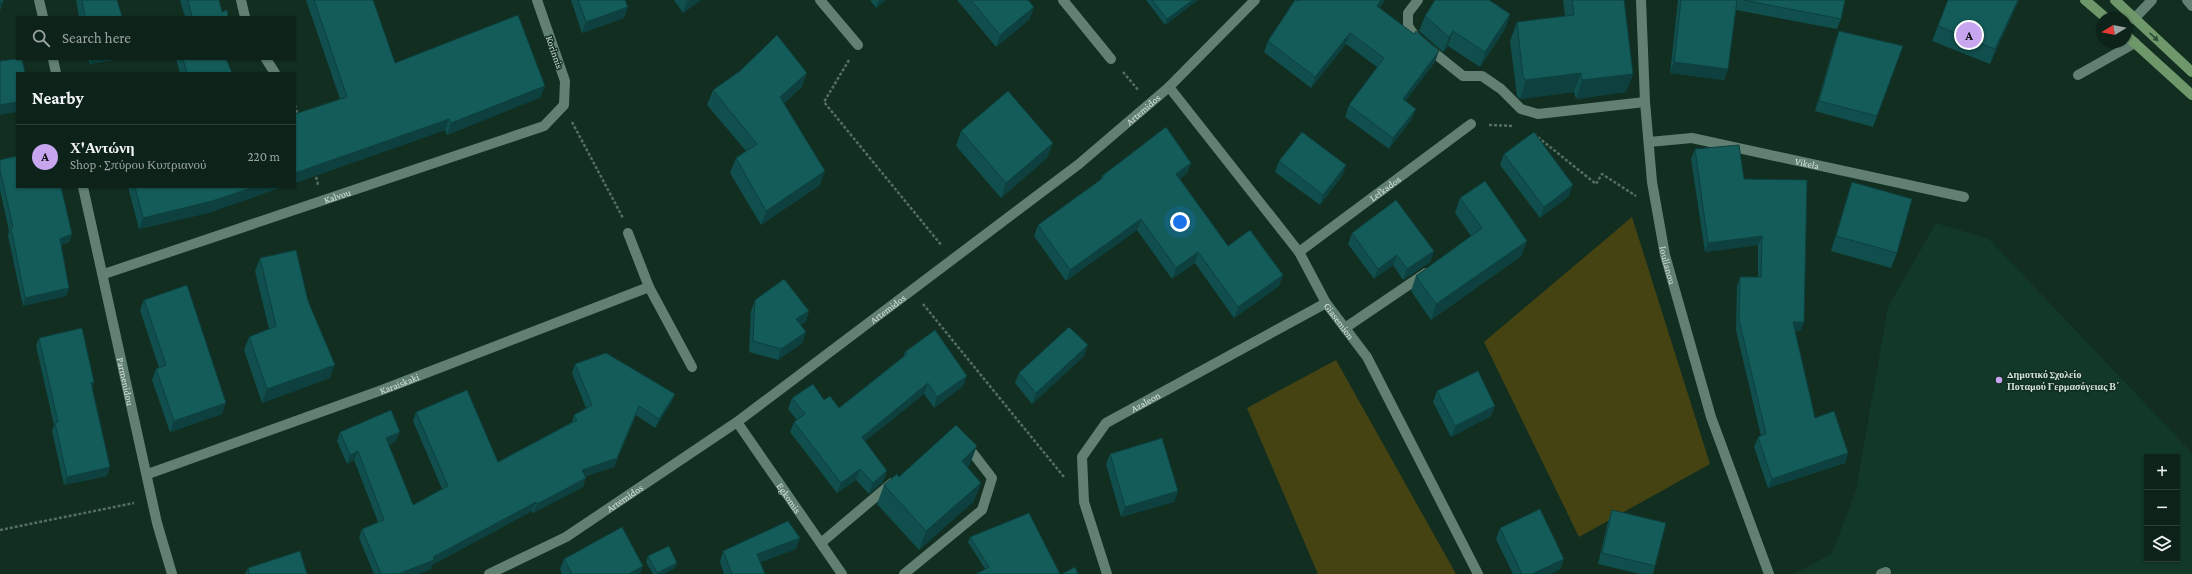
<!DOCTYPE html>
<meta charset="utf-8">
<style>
body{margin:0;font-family:"Crimson Pro",serif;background:#162a22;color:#f1f3f6}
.controls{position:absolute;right:12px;bottom:12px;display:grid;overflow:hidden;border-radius:0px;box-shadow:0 1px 3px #0004}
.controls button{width:36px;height:36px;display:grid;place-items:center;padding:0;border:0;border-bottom:1px solid #2d3f38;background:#0d2219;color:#f1f3f6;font:20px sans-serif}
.compass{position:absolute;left:2096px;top:12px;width:36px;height:36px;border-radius:50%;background:#0d2219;box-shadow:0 1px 3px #0004;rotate:260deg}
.you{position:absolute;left:1180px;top:222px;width:14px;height:14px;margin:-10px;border:3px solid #fff;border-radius:50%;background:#1a73e8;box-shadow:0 0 0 6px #1a73e833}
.badge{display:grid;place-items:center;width:26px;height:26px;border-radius:50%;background:#c7a6ef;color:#111;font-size:13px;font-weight:700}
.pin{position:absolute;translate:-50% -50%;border:2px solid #fff;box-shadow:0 1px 4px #0006}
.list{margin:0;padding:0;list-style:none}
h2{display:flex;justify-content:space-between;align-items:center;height:52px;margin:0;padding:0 16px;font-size:17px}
h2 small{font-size:13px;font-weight:400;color:#9aa4a2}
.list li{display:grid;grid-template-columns:26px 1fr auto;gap:12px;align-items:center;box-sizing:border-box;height:64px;padding:0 16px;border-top:1px solid #2d3f38}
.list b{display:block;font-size:15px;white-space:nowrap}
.list p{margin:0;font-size:13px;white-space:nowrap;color:#9aa4a2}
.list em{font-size:13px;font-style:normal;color:#9aa4a2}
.icon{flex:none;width:22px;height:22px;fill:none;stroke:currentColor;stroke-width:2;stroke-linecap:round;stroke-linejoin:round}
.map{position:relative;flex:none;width:2192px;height:574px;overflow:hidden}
.search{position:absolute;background:#0d2219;box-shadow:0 1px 3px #0004;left:16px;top:16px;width:280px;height:44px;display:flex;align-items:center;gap:10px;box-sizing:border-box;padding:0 14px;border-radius:0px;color:#9aa4a2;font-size:15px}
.panel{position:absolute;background:#0d2219;box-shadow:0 1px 3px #0004;left:16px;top:72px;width:280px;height:116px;border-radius:0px}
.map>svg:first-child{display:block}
.built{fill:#123827;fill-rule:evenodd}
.green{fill:#464313}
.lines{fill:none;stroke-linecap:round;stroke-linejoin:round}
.path{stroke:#556d62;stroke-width:2.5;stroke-dasharray:3 2;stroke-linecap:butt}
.service{stroke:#628071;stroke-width:10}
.minor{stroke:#628071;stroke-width:10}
.secondary{stroke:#6e976a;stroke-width:10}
.wall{fill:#104f4d}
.shaded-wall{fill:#0d403e}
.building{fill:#135c59;stroke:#0d403e}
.oneway{fill:#2d4e37}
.poi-dot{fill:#c7a6ef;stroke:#112e21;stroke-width:1.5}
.labels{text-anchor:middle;stroke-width:3;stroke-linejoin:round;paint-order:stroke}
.street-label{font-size:10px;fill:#d3e3da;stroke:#112e21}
.poi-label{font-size:10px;font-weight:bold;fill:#d3e3da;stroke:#112e21;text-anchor:start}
</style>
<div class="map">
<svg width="2192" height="574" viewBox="0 0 2192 574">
<rect width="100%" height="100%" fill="#112e21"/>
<path class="built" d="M1936,223L1989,239L2192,453V574H1795L1832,553L1856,490L1888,307ZM2147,457H2177V559H2147Z"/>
<path class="green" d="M1632,217L1710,464L1579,537L1484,342Z
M1336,360L1456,574H1318L1247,408Z"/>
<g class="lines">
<path class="path" d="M849,60L824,102L942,246
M1123,72L1139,91
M295,105L298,116
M572,122L623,218
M1489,125L1514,126
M1534,134L1596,184L1602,174L1636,196
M315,172L318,185
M923,304L1064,477
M0,530L134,503"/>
<path class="service" d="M1418,0L1408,13V26L1417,39L1463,76H1482L1501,89L1521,109L1538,114L1645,102
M2187,0L2192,6
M2134,19L2152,0
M2078,75L2135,43
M1345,328L1426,273
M821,543L892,483
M904,574L982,510L992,478L965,443
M1881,574L1886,572"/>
<g class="minor">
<path d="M39,0L43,17"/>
<path d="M241,0L245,17"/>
<path d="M820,0L858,45"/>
<path d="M1063,0L1111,59"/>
<path id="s1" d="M1641,0L1645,102L1652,182L1665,255L1711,417L1769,574"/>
<path d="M53,59L56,73"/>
<path d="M266,59L275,73"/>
<path id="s2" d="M1169,87L1299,252L1326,303L1367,357L1478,574"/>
<path id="s3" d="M1649,142L1692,138L1964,197"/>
<path id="s4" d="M83,187L157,523L172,574"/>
<path d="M628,233L649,287L692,367"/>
<path id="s5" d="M1299,252L1471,124"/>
<path id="s6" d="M104,274L544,126L564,105L565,81L537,0"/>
<path id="s7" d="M737,422L842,574"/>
<path id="s8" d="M148,474L382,390L649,287"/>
<path id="s9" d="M489,574L566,537L737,422L1079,164L1169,87L1255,0"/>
<path id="s10" d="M1107,574L1084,502L1082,457L1106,423L1326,303"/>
</g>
<path class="secondary" d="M2085,0L2106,18
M2115,0L2192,72
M2126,35L2192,95"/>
</g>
<path class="wall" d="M76,0H117L122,17H79Z
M180,0H219L222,12L228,17H185Z
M306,0H373L395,63L541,97L447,135L445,130L295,183V114L340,99Z
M571,0H625L624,18L582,33Z
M674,0H701L683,13Z
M870,0H886L876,8Z
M957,0H1028L1030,19L996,47Z
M1146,0H1198L1165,25Z
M1563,0H1624L1633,74L1626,92L1576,99L1574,92L1520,99L1517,96L1510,41L1517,22L1565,16Z
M1678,0H1845L1841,19L1837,29L1736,10L1728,69L1724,80L1670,73Z
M1948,0H2019L1990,64L1932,41Z
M1298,1L1384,2L1379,8L1435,62L1405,101L1416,109L1411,120L1389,149L1345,117L1349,105L1377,67L1346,44L1311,88L1264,52L1268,41Z
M1510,14L1505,29L1480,67L1448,46L1443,52L1419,31L1425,16Z
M1839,31L1903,46L1873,127L1815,111L1835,42Z
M88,59H119L90,64Z
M176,59H226L232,73H180Z
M802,87L784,103L820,185L761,225L730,173L736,158L746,151L707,105L713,90Z
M961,131L1053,143L1047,158L1001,198L956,146Z
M1695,149L1744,179L1801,331H1795L1815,418L1848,453L1845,463L1768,488L1754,447L1758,437L1761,436L1736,330L1737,286L1740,277H1758V245L1705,252L1691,159Z
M1504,154L1569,196L1540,218L1500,165Z
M0,160L72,234L69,242L61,245L69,288L66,296L23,306L8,236L9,231L0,190Z
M1279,161L1346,165L1342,176L1320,205L1275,172Z
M1191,163L1187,173L1180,179L1228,246L1283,275L1279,286L1234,318L1195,263L1172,279L1137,230L1066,281L1034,236L1038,225L1100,180L1102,176Z
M1852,182L1897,253L1891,268L1831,251L1847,197Z
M128,187H282L208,213L139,229Z
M1460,198L1527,241L1521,256L1431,320L1411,291L1416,276L1471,236L1455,213Z
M1352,233L1434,251L1430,262L1403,280L1393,265L1374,279L1348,244Z
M260,258L308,301L330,378L262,403L244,350L249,337L269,329L255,271Z
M144,300L222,414L170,432L152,380L156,369L159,368L140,310Z
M755,300L809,311L806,321L800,325L806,332L802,343L778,360L749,352L751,311Z
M39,338L94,382L92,388L107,476L64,485L52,431L54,425L36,346Z
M905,352L963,386L934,408L924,394L865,441L883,482L869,494L856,480L837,493L790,432L794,422L797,420L788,409L792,398L824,400L839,408L903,357Z
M1084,356L1032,404L1015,383L1019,373Z
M575,364L675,394L671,403L655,428L636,415L614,467L585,476L583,487L533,513L532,511L432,565L431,569L418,574H374L359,538L362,529L378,522L354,460L347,464L337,441L340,432L396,441L389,445L413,505L442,489L413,421L416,412L498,462L572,422L574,415L586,408L572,373Z
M1437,391L1491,416L1451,437L1433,402Z
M1110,454L1178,491L1174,502L1121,517L1106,464Z
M970,464L967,467L974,501L919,550L877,504L884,485L899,477Z
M1612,510L1655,566L1653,574H1640L1598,564L1608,521Z
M1500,528L1564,559L1560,569L1550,574H1513L1496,539Z
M970,537L1060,574L985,569L968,542Z
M800,538L796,549L760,562L765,574H724L720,562L723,551Z
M648,556L675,568L664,574H653L646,562Z
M564,559L640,574H562L560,569Z
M248,568L307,574H245Z"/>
<path class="shaded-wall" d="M691,0H701L683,13L687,2Z
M879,0H886L876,8Z
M1193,0H1198L1165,25L1167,19Z
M1381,0H1385L1384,2L1372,17L1377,6Z
M2018,0H2019L1990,64L1995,49Z
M3,2L0,12V3Z
M628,7L624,18L582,33L586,22Z
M1034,7L1030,19L996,47L1000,35Z
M1510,14L1505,29L1480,67L1485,52Z
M1453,31L1448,46L1443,52L1449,37Z
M1350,33L1346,44L1311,88L1315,77Z
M1439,51L1435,62L1398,111L1403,99Z
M91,59H119L90,64Z
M1674,62L1728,69L1724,80L1670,73Z
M807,73L802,87L774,112L780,97Z
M1581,73L1574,92L1520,99L1526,80Z
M1633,74L1626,92L1576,99L1582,80Z
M545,86L541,97L447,135L451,123Z
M17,102V112L0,115V105Z
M1416,109L1411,120L1389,149L1393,138Z
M449,119L445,130L295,183V173Z
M1053,143L1047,158L1001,198L1006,183Z
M1191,163L1187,173L1172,185L1176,174Z
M1346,165L1342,176L1320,205L1323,195Z
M825,171L820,185L761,225L766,211Z
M1573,185L1569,196L1540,218L1544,207Z
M254,187H282L208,213L139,229L143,218Z
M1141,219L1137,230L1066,281L1070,270Z
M72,234L69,242L57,247L60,239Z
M1762,236L1758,245L1705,252L1708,243Z
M1527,241L1521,256L1431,320L1436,304Z
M1434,251L1430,262L1403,280L1407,269Z
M1198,252L1195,263L1172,279L1176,268Z
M1397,255L1393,265L1374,279L1378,269Z
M1283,275L1279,286L1234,318L1238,307Z
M69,288L66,296L23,306L25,298Z
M809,311L806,321L792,330L796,319Z
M1793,322H1804L1801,331H1789Z
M806,332L802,343L778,360L781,349Z
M1088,345L1084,356L1032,404L1036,393Z
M335,365L330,378L262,403L267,389Z
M967,376L963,386L934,408L937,397Z
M94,382L91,390V383Z
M928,383L924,394L858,447L862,437Z
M675,394L671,403L655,428L659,419Z
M226,403L222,414L170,432L174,421Z
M639,406L614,467L578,479L582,470Z
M1495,406L1491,416L1451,437L1455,426Z
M400,432L396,441L383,447L386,438Z
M977,446L970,464L955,479L962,461Z
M358,451L354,460L347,464L350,455Z
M1848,453L1845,463L1768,488L1772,479Z
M110,467L107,476L64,485L67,477Z
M860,469L856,480L837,493L841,483Z
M887,471L883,482L869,494L873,483Z
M586,478L583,487L533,513L537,504Z
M981,483L974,501L919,550L926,531Z
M1178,491L1174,502L1121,517L1125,507Z
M536,502L532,511L432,565L431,569L418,574H398L433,557Z
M800,538L796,549L753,565L757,554Z
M1564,559L1560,569L1550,574H1532Z
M677,563L675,568L664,574H657V573Z
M643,566L640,574H629Z"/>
<path class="building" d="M0,0H3V2L0,3Z
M82,0H117L122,17H85Z
M188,0H219L222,12L227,10L228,17H192Z
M314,0H373L395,63L518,15L545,86L451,123L449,119L295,173V114L347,97Z
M578,0H625L628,7L586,22Z
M685,0H691L687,2Z
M971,0H1028L1034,7L1000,35Z
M1152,0H1193L1167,19Z
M1295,0L1298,1V0H1381L1377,6L1414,34L1416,31L1439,51L1403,99L1416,109L1393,138L1349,105L1384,58L1350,33L1315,77L1268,41Z
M1435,0H1489L1510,14L1485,52L1453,31L1449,37L1425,16Z
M1572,0H1624L1633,74L1582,80L1581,73L1526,80L1523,77L1517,22L1574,15Z
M1681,0H1737L1728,69L1674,62Z
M1743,0H1845L1841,19Z
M1948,0H2018L1995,49L1938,26Z
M1839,31L1903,46L1877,116L1819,101Z
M777,35L807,73L780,97L825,171L766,211L736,158L757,144L713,90L740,71Z
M17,59H22L25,73H17V102L0,105V61Z
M183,59H226L232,73H187Z
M1008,91L1053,143L1006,183L961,131Z
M1166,127L1191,163L1176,174L1228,246L1250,230L1283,275L1238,307L1198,252L1176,268L1141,219L1070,270L1038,225L1103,178L1102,176Z
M1302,132L1346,165L1323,195L1279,161Z
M1534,132L1573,185L1544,207L1504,154Z
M1739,145L1744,179L1807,180L1804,322H1793L1815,418L1834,411L1848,453L1772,479L1758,437L1766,434L1739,320L1740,277H1761L1762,236L1708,243L1695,149Z
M17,156V187H61L72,234L60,239L69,288L25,298L11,228L13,227L0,170V160Z
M1485,181L1527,241L1436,304L1416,276L1482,228L1460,198Z
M1852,182L1912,199L1897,253L1836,236Z
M135,187H254L212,201L143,218Z
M1396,200L1434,251L1407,269L1397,255L1378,269L1352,233Z
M296,250L308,301L335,365L267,389L249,337L276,326L260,258Z
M784,279L809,311L796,319L806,332L781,349L753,341L755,300Z
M187,285L226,403L174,421L156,369L166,365L144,300Z
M1069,327L1088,345L1036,393L1019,373Z
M82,328L94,382L91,383L110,467L67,477L55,423L58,422L39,338Z
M935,330L967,376L937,397L928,383L862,437L887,471L873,483L860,469L841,483L794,422L805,414L792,398L813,384L824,400L830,396L839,408L907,354L905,352Z
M606,353L675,394L659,419L639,406L617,458L582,470L586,478L537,504L536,502L433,557L434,560L398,574H381L362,529L384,520L358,451L350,455L340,432L391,410L400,432L386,438L413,505L448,486L416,412L467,390L498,462L577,420L574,415L592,405L575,364Z
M1478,371L1495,406L1455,426L1437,391Z
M956,425L977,446L962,461L981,483L926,531L884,485L897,474L899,477Z
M1162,438L1178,491L1125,507L1110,454Z
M1540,509L1564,559L1532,574H1522L1500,528Z
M1612,510L1666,523L1655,566L1602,553Z
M1029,513L1060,574H976L989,567L970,537Z
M788,521L800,538L757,554L765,574H732L723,551Z
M622,527L643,566L629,574H572L564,559Z
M669,546L677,563L657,573L648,556Z
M300,551L307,574H249L248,568Z
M1075,567L1078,574H1062Z"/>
<defs><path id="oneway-solid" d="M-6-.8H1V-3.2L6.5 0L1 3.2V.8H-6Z"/></defs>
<use class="oneway" href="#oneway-solid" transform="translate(2154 37) rotate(43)"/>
<circle class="poi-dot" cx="1999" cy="380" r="4"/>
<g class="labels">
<g class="street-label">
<text transform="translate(555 52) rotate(71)" y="4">Korinnis</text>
<text dy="4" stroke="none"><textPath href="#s9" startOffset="804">Artemidos</textPath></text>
<text dy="4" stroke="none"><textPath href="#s3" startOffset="161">Vikela</textPath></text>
<text dy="4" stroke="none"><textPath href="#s5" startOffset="107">Lefkados</textPath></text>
<text dy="4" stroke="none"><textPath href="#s6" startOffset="246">Kalvou</textPath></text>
<text dy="4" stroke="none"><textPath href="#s1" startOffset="267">Ioulianou</textPath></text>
<text dy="4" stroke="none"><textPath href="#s9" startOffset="480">Artemidos</textPath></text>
<text dy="4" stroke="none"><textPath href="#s2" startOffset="290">Giasemion</textPath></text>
<text dy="4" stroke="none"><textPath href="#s4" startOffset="199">Parmenidou</textPath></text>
<text dy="4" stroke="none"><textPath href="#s8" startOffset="267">Karaiskaki</textPath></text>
<text dy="4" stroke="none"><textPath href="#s10" startOffset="207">Azaleon</textPath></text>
<text dy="4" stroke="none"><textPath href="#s9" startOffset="156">Artemidos</textPath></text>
<text dy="4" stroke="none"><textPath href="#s7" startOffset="92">Egkomis</textPath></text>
</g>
<g class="poi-label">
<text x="2007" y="378">Δημοτικό Σχολείο<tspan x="2007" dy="12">Ποταμού Γερμασόγειας Β΄</tspan></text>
</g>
</g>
</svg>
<div class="controls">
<button>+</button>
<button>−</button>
<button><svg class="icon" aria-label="layers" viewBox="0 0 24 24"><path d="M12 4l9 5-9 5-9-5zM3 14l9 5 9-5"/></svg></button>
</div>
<svg class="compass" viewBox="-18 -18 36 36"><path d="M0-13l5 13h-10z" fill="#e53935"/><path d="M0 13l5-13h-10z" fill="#9aa4a2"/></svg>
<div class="you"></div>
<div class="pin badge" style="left:1969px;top:35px">A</div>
<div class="search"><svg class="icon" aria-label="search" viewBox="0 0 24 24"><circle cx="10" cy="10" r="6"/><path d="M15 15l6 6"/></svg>Search here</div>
<section class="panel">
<h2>Nearby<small></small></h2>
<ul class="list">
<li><span class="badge">A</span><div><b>Χ'Αντώνη</b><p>Shop · Σπύρου Κυπριανού</p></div><em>220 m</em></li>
</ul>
</section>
</div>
